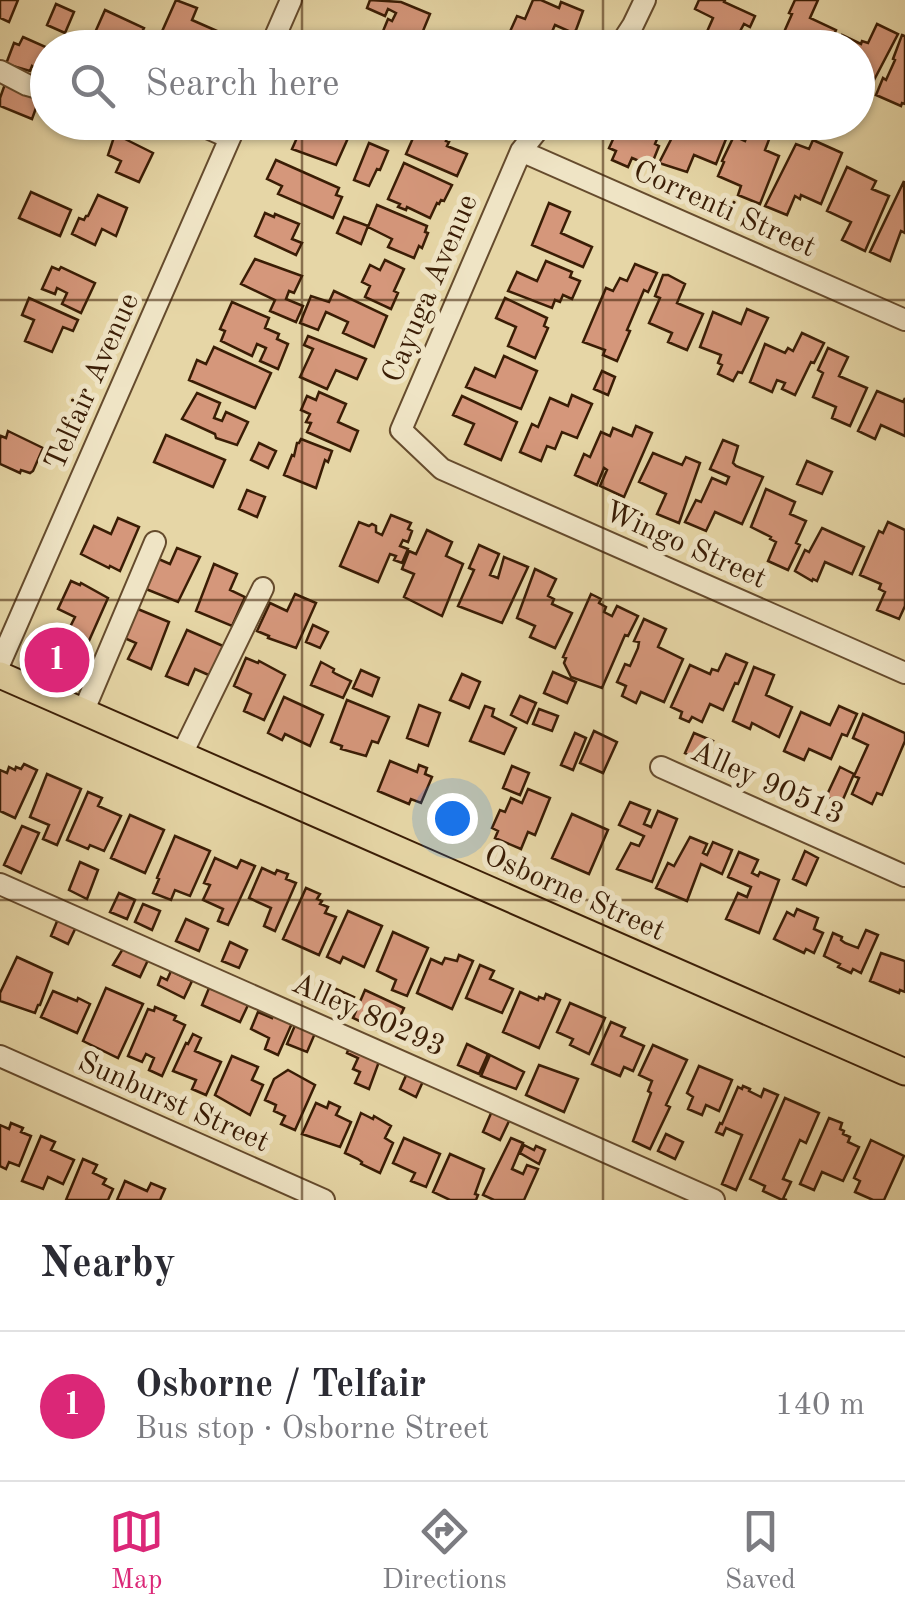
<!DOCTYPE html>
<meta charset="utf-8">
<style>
body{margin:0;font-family:"Old Standard TT",serif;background:#f7f7f7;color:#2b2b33}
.you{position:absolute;left:452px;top:818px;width:35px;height:35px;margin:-25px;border:8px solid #fff;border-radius:50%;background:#1a73e8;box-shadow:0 0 0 15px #1a73e833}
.badge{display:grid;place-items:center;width:65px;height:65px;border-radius:50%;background:#db2777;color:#fff;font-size:32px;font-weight:700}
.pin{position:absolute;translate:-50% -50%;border:5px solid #fff;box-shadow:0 2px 10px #0006}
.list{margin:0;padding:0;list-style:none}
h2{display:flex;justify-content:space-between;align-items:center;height:130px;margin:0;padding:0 40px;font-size:42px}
h2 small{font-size:32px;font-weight:400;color:#7c7c81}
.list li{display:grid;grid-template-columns:65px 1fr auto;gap:30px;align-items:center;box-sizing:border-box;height:150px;padding:0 40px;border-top:2px solid #e1e1e2}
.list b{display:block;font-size:38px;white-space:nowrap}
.list p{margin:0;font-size:32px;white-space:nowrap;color:#7c7c81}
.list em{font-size:32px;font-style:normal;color:#7c7c81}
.icon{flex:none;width:55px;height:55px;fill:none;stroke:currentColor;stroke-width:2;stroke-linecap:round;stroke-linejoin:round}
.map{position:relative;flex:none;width:905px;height:1200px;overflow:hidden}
.search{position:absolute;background:#fff;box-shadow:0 2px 8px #0004;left:30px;right:30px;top:30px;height:110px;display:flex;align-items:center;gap:25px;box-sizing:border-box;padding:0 35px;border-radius:55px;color:#7c7c81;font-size:38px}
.sheet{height:280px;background:#fff}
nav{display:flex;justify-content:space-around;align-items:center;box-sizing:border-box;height:140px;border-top:2px solid #e1e1e2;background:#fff;font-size:28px;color:#7c7c81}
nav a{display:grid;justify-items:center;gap:5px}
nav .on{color:#db2777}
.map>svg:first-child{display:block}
.building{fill:#d5977b;stroke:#3a1d05;stroke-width:2.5}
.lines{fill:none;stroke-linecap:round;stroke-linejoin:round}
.minor-casing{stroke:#654b2d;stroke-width:24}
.major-casing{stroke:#3a1d05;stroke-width:29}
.minor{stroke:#efe4c5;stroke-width:20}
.major{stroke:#e6d6a6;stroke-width:25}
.grid{fill:none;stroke:#3a1d05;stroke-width:2.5;stroke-opacity:0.55}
.labels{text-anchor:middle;stroke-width:10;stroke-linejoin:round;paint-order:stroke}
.street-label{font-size:30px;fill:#3a1d05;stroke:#efe4c5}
</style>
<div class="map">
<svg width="905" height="1200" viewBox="0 0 905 1200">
<rect width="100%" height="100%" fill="#e6d6a6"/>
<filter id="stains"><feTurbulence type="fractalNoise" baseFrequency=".002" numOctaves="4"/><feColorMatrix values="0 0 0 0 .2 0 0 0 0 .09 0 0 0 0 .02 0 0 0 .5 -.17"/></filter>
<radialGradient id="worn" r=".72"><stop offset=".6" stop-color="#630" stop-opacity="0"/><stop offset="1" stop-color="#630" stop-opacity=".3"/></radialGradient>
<path class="building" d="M0,0H18L9,22L0,18Z
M176,0L197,8L192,20L217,31L210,48H185L160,36Z
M370,0L401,2L430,14L416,48H409L381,36L388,19L392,21L396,13L388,9L385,16L367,8Z
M533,0H541L559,8L561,2L583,11L576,30L573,33L555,25L545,48H536L508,36L517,16L525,19Z
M699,0H725L724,2L755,16L750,27L744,24L738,35L746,40L745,48H712L702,43L713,18L695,9Z
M795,0H818L810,18L836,30L828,48H777L792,14L789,13Z
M56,4L74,12L65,33L47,25Z
M105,10L144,28L142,32L147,35L141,48H103L102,46L104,42L93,37Z
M877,24L898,34L874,80L865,75L869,79L867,85H861L858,83V48H836L842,35L861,44L862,41L868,43Z
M902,35L905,36V104L902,103L901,106L876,95L883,78L886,80L895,60L893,59Z
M23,37L48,48V61L45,60L42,68L36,65L35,68L32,66L30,71L6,64L14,43L19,45Z
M5,84L40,97L32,119L0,106V98Z
M304,122H313L348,138L336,165L292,149Z
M420,122H439L452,128L446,141L449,142L447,146L467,154L457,176L406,154Z
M624,122H664L655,144L659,146L651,166L632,158L628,167L612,160L616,151L609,148L620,124L623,125Z
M680,122H729L725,133L728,134L716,164L694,155L687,172L659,163Z
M750,128L770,137L765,150L779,156L760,204L738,195L741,186L718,176L724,162L722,161L734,136L745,141Z
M115,134L153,153L139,182L116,172L121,161L108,155Z
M813,140L842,153L821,204L801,195L800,199L795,196L787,215L765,206L796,144L809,149Z
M369,143L388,151L380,170L377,169L369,186L354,180Z
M276,160L339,188L336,195L342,197L333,218L278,194L282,186L267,179Z
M404,163L452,185L444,201L441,200L439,204L437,203L430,218L407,207L406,210L398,207L400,204L388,199Z
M847,167L876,181L872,189L889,196L865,251L842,240L851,222L827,211Z
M904,181L905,233L901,231L890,261L870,252Z
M31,192L71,210L60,236L19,218Z
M98,195L127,208L116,236L102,229L95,245L72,234L79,218L84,220L86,216H88Z
M549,203L570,212L561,233L592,247L583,267L532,245Z
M377,205L427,226L425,232L428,233L422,248L419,246L414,258L388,247L392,239L368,227Z
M265,213L274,217L275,214L299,224L292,239L302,243L296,255L255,236Z
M344,217L368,226L361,244L337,233Z
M255,259L302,276L294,293L289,291L286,299L303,306L296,322L270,311L275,300L241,284Z
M385,260L404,269L394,291L398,293L391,309L365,297L370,286L362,282L370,265L380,270Z
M546,261L572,272L570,277L580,281L572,299L563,295L560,302L555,300L552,308L508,291L517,272L537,281Z
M635,264L657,273L648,292L644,290L627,330L630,331L617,361L603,355L605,350L583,342L606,288L613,291L620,278L627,281Z
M52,267L59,270L61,267L95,283L81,313L62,304L67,293L57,288L55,294L42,289Z
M663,275H668L685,284L677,303L703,314L687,350L668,342L672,333L649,323L660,298L655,296Z
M334,291L387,316L374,347L343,333L348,322L326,312L318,330L300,323L311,296L329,302Z
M29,298L78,320L73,331L63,327L52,352L25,341L34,320L22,315Z
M505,298L547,318L544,326L548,328L535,358L508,346L516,327L496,318Z
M232,302L269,318L265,328L279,334L277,339L288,344L278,369L260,361L266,348L257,344L252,356L221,341L225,331L220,329Z
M747,309L768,318L742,373L738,372L733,381L718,374L722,365L718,363L721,355L700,347L713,312L741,324Z
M802,333L824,343L814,363L811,362L795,395L782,389L785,383L777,380L772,392L750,382L765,344L785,353L788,348L793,351Z
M308,336L366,359L357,379L336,370L327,389L300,377L313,349L304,345Z
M214,347L271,373L255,408L189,380L197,360L206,364Z
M828,348L848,357L839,376L867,388L850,426L832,418L836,407L813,397L823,373L818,370Z
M504,356L537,371L521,409L466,387L475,368L495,377Z
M602,371L615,377L608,395L594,389Z
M877,391L903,402L905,398V436L881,425L875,439L858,431Z
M319,392L346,404L338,422L358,431L350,451L307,432L311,423L306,422L310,414L301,410L307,396L316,400Z
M197,393L220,403L214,418L222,421L226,412L248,422L237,445L216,438L215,434L182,419Z
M572,395L592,404L577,438L562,432L555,449L547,446L541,461L520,452L532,424L538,427L550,398L568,406Z
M462,396L517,422L501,460L465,444L474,424L453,415Z
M636,426L652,433L624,497L600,486L607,470L604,468L597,485L575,475L584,454L590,457L601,432L610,436L613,428L632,436Z
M8,431L43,448L33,471L30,473L21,470L20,473L0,464V439L1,436L6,438Z
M166,435L225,460L213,487L154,462Z
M301,439L332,451L328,462L325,460L316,488L284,475L292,455L294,456L297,443H299Z
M723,440L738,446L733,463L736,466L763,477L742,524L715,512L706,531L685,522L696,500L701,502L712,478L726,484L729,477L710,469Z
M259,443L276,451L268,468L251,460Z
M653,453L682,465L686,457L700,463L679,523L657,514L666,494L639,482Z
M807,461L832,472L822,494L797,484Z
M766,489L795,502L790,514L806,521L796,543L800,545L788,570L768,561L776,542L770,539L771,537L751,527Z
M247,490L265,497L257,517L239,509Z
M391,515L411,523L408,529L412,531L408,542L403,540L400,546L408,549L402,563L394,560L396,556L390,554L378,582L340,566L359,522L369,526L372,524L376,526V532L382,535Z
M118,518L139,527L120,571L110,566L109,568L81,554L94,526L111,534Z
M888,522L905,530V606L899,619L877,610L885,592L879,589L881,584L860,575L879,531L883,533Z
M822,528L864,547L852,574L825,562L817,581L813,579L812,581L795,571L805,550L809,552Z
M427,530L452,542L446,556L463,564L442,616L404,597L414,574L402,569L409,551L416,554Z
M479,545L499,554L490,575L498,578L504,557L528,567L502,623L458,606L474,570L469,568Z
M177,548L200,557L178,602L141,587L154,557L170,564Z
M214,564L237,574L230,590L245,597L232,626L196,611Z
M535,569L556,579L548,596L554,599L552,604L572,613L555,648L530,637L535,626L517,618Z
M71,581L80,585L81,583L108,598L88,643L67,633L75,617L58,609Z
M295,594L316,603L296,648L268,638L269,636L257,631L270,603L287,611Z
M591,594L601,599L599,603L606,607L604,612L612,616L617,606L638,616L628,636L625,635L602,688L571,677L564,663L566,658L563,657Z
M133,607L169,622L151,669L128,659L136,643L120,636Z
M644,619L666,629L658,647L683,659L664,702L641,692L636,703L622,696L626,686L617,682L625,664L630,666L638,648L639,642L634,641Z
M313,625L328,632L320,648L306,642Z
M187,630L223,646L211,676L195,669L188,685L166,676Z
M726,654L747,663L738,684L735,683L723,710L710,704L702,722L692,717L689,722L680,718L682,712L671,707L690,665L710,674L712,669L718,671Z
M246,658L258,663L259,661L285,675L264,720L244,711L251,694L234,686Z
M321,662L334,669L333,672L336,674L351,681L343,698L311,685Z
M754,667L774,675L766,695L792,707L779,737L752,723L750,729L733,721Z
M361,670L379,678L372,696L353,688Z
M553,672L576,682L567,703L544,693Z
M462,674L480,682L469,708L450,700Z
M520,696L536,703L527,723L511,715Z
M284,697L323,715L310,746L285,734L282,740L268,733Z
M347,700L389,717L378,743L372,741L366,756L341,749L342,746L331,742Z
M419,705L440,713L428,746L407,738Z
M485,706L494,709L492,716L516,728L504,754L470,741Z
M839,706L857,714L847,736L842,734L831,759L809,749L804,760L784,751L801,712L830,725Z
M539,709L558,716L552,731L533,724Z
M863,714L905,733V741L882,795L877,793L872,804L852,794L859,778L854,776L868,745L853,738Z
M594,731L617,742L603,773L580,763Z
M575,733L586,738L573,770L561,765Z
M694,733L713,741L704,761L685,753Z
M390,761L417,772L419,765L427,768L425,774L432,777L421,803L411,799L409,804L378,791Z
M24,764L37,770L15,818L0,811V770L7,773L9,767L15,770L16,767L21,769Z
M512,766L529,773L520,795L503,788Z
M840,767L854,774L841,804L826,797Z
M47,774L81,789L57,845L43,839L49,825L30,817Z
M528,789L550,798L535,835L528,832L521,849L495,838L498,831L492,828L500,810L505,812L511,798L522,803Z
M88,792L102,798L98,806L121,816L104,851L90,845L88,849L67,840Z
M630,802L650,810L644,824L651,827L658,811L677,819L652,882L617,869L631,843L639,846L644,836L619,825Z
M572,814L608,830L589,874L552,858Z
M130,815L164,830L145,873L111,858Z
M22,826L39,833L21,873L4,865Z
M175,836L210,851L190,896L175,890L171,900L153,893L159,879L157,878Z
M690,837L707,844L703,853L707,855L713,842L732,850L722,874L701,864L687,901L656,888L668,863L674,866Z
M805,851L818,858L806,885L793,879Z
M739,852L758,860L752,873L758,876L760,872L779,880L759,933L726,919L738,893L747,897L751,887L728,877Z
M215,858L237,868L241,860L255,866L228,925L218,921L223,909L203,900L210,885L204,883Z
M80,862L98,870L87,899L69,890Z
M262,868L275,874L277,870L288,874L286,879L296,883L275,931L264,926L271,908L249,898Z
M306,888L320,894L317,899L322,901L320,904L328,907L325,913L336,917L319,955L283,939Z
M119,893L135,900L127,919L110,912Z
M143,904L160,911L152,930L135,922Z
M797,909L818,918L814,929L823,933L814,953L806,949L804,953L774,939L787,912L794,916Z
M348,911L382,926L364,967L343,957L340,963L327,957Z
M58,919L76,927L68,944L51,936Z
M186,919L208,929L199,951L176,941Z
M866,930L878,935L861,973L853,969L851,973L838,967L840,964L824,956L833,933L842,937L841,940L845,943L858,948Z
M393,932L428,948L407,996L392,990L396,980L377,971Z
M230,942L247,950L239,968L222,961Z
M124,947L149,958L140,977L113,965Z
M881,953L905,961V992L900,990L899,993L870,981Z
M459,955L473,961L452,1009L417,993L431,959L442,964L445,958L457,961Z
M17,957L52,973L40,1005H38L35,1013L0,1001V993Z
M480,965L494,971L490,979L513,989L502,1013L466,998Z
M171,971L192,981L184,998L158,985L161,977L167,980Z
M106,988L143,1004L118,1058L83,1041Z
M209,988L249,1003L240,1022L202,1005Z
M336,989L354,997L345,1016L328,1008Z
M365,990L404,1008L391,1036L353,1018Z
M53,991L77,1001L78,998L90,1004L77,1033L41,1017Z
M520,992L538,1000L539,997L544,999L546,994L560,1000L539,1048L503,1032Z
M570,1003L605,1018L589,1054L570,1045L573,1039L557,1032Z
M155,1007L176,1016L174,1020L185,1025L162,1076L149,1070L154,1058L146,1054L142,1062L128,1056L148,1009L154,1011Z
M258,1012L272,1018L274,1013L293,1021L278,1055L265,1049L269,1038L251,1029Z
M410,1022L443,1035L436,1052L403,1038Z
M611,1022L625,1028L621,1036L644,1046L633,1071L624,1067L620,1076L592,1064Z
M296,1023L316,1031L307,1052L287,1044Z
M193,1034L201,1038L195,1051L221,1062L206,1095L192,1089L196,1080L173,1071L186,1043L188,1044Z
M467,1044L488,1054L479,1074L458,1065Z
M350,1045L380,1059L369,1089L355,1083L360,1072L353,1069L358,1058L347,1053Z
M653,1045L687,1060L666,1105L670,1107L650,1149L633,1141L651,1093L648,1091L652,1081L639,1075Z
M490,1055L524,1072L516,1089L481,1076Z
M232,1056L258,1067L252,1080L263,1085L250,1115L215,1095Z
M539,1065L578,1079L564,1112L526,1095Z
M699,1066L732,1080L719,1111L706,1105L702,1115L688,1109L693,1097L687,1093Z
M288,1070L315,1085L295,1130L281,1124L285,1116L274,1111L276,1105L265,1100L274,1079Z
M408,1071L424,1079L416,1097L400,1089Z
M743,1086L750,1089L749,1091L761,1097L764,1089L778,1095L736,1190L722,1184L742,1135L726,1128L723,1135L716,1132L720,1123L722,1124L738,1087L742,1089Z
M785,1098L819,1113L806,1143L800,1140L783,1179L791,1182L783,1199L787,1200H782L763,1191L765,1186L750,1179Z
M329,1102L340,1107L336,1115L351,1122L340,1147L302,1134L316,1103L327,1108Z
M492,1111L510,1119L500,1140L483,1132Z
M361,1113L373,1119L374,1116L391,1126L385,1138L393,1143L380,1173L361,1164L362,1162L358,1159L345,1153Z
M829,1118L842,1123L840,1129L844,1131L843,1134L850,1137L848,1142L859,1147L843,1181L822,1172L814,1190L800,1184Z
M11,1123L23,1128L21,1132L31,1136L19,1166L9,1162L6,1169L0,1166V1125L9,1129Z
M666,1134L683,1142L675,1159L658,1151Z
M41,1136L55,1142L51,1150L74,1160L63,1184L48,1177L43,1189L22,1181Z
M404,1138L440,1154L426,1187L411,1181L415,1173L393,1163Z
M511,1138L523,1143L512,1169L523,1174L527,1165L538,1169L524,1200H494L483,1195Z
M871,1140L904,1156L884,1200H873L855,1192L860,1181L854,1178Z
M524,1145L534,1150L536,1146L545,1150L539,1164L520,1153Z
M450,1154L484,1169L475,1194L478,1195L476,1200H450L433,1192Z
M83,1159L97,1165L93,1173L106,1179L103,1184L113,1189L108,1200H66Z
M125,1181L147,1191L151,1183L165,1189L160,1200H117Z"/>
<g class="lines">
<g class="minor-casing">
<path id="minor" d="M270,48L291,0
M618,48L633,25L645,0
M0,71L27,85L48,91
M194,122L230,138
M544,122L521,151L401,430L442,469L905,673
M521,151L905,320
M0,663L237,122
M84,710L155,542
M181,756L263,588
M661,767L905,876
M0,884L714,1200
M0,1056L324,1200"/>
</g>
<g class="major-casing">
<path id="major" d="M0,675L905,1072"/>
</g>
<use href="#minor" class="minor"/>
<use href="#major" class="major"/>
</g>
<path class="grid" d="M302,0V48M603,0V48M302,122V1200M603,122V1200M0,300H905M0,600H905M0,900H905"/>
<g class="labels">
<g class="street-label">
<text transform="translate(725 208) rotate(24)" y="10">Correnti Street</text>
<text transform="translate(429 288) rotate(-67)" y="10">Cayuga Avenue</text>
<text transform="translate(91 381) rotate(-66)" y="10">Telfair Avenue</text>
<text transform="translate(686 544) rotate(24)" y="10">Wingo Street</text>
<text transform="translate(768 782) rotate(24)" y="10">Alley 90513</text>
<text transform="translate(575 892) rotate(24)" y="10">Osborne Street</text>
<text transform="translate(369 1014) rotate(24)" y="10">Alley 80293</text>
<text transform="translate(174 1101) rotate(24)" y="10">Sunburst Street</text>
</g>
</g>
<rect width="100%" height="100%" filter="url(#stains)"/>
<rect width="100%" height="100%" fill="url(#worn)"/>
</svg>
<div class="you"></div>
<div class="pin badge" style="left:57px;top:660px">1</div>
<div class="search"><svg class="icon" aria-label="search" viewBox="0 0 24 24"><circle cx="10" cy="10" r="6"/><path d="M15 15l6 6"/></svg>Search here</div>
</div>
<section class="sheet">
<h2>Nearby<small></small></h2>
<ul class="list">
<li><span class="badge">1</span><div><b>Osborne / Telfair</b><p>Bus stop · Osborne Street</p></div><em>140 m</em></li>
</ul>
</section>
<nav>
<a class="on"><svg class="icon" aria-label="map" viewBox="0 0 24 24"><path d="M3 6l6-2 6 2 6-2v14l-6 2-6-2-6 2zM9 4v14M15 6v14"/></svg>Map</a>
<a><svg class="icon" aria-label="directions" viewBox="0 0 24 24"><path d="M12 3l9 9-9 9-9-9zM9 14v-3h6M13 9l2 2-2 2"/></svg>Directions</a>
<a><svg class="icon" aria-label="saved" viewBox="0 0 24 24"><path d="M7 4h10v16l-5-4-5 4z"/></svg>Saved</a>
</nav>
